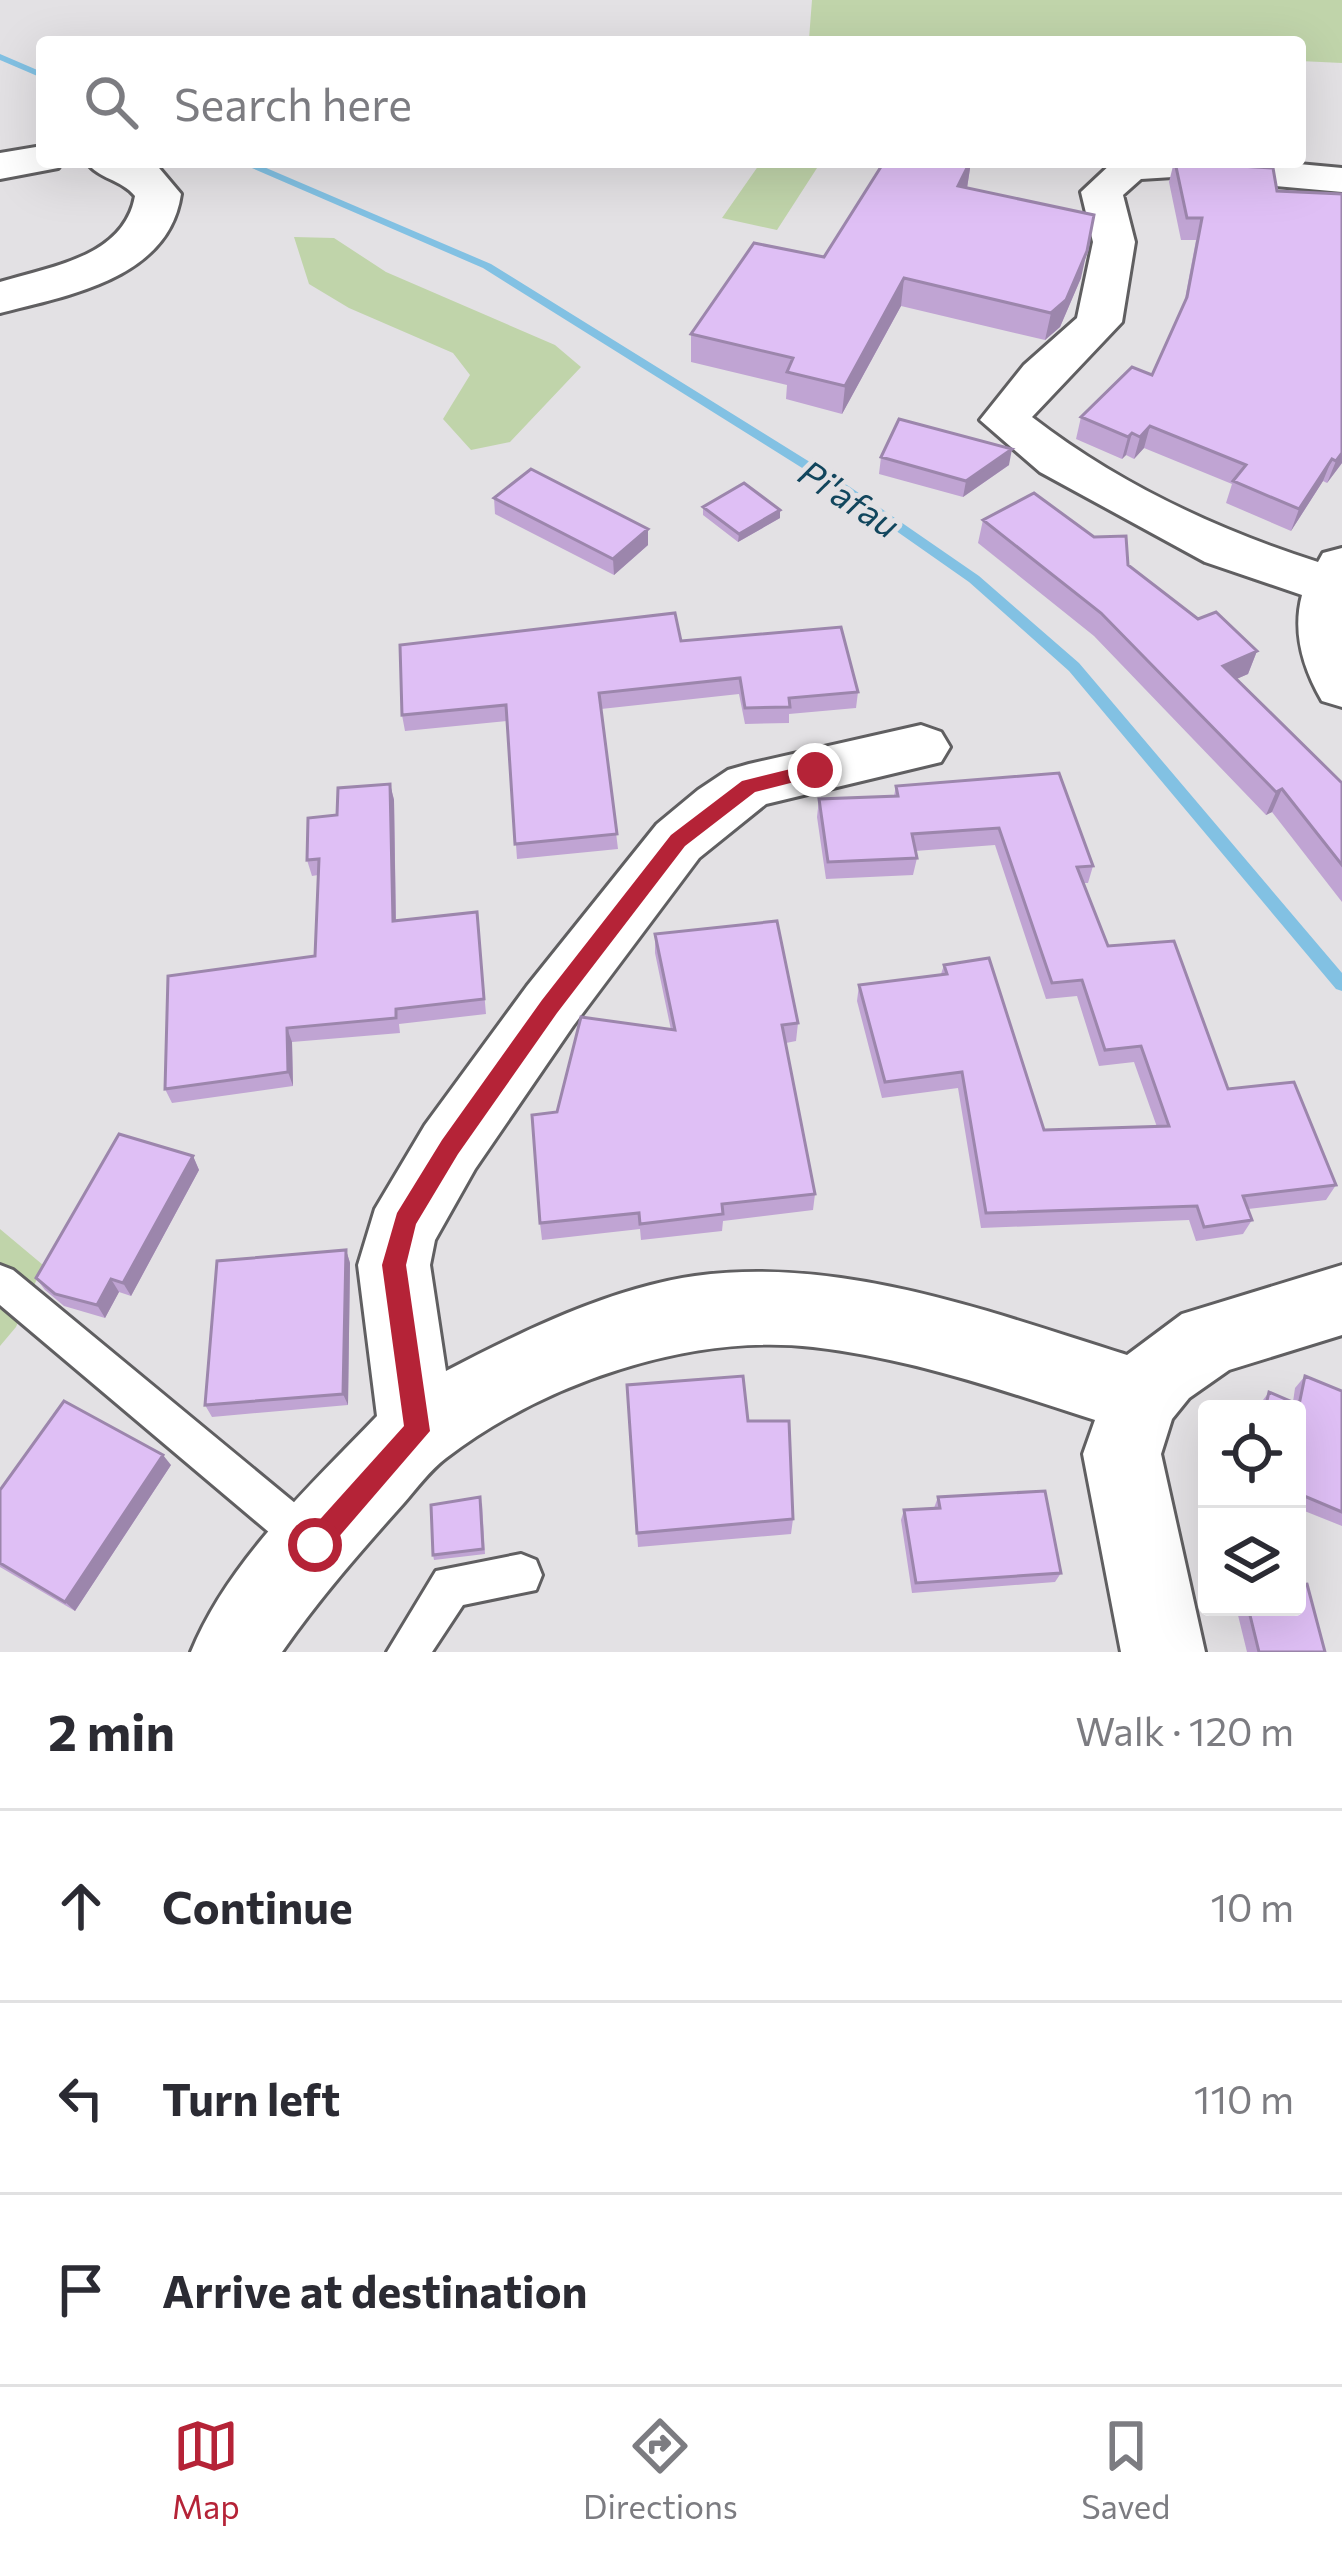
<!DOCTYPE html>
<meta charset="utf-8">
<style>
body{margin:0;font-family:Commissioner,sans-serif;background:#f2f2f3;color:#2b2b33}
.controls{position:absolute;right:36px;bottom:36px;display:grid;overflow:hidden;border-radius:12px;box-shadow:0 12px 48px #0002}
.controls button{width:108px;height:108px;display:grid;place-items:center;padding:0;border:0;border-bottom:3px solid #e1e1e2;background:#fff;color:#2b2b33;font:60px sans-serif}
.stop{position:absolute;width:36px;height:36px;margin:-27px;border:9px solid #b52337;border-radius:50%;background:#fff}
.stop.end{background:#b52337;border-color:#fff;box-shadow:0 3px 12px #0008}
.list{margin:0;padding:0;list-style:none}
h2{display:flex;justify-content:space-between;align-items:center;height:156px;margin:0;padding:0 48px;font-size:51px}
h2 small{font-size:39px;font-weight:400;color:#7c7c81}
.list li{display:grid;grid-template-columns:78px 1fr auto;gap:36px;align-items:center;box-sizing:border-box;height:192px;padding:0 48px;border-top:3px solid #e1e1e2}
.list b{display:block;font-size:45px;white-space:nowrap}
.list em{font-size:39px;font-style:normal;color:#7c7c81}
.icon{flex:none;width:66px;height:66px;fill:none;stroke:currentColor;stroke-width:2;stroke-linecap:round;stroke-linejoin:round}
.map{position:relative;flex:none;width:1342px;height:1652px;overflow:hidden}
.search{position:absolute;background:#fff;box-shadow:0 12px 48px #0002;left:36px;right:36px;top:36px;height:132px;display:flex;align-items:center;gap:30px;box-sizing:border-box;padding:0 42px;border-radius:12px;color:#7c7c81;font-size:45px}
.sheet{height:732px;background:#fff}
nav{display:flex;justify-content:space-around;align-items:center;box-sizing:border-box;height:168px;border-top:3px solid #e1e1e2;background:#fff;font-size:33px;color:#7c7c81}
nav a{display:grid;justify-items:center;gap:6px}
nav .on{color:#b52337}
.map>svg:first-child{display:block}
.green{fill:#c0d4aa}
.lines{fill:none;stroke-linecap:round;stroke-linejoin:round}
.stream{fill:#82c1e3;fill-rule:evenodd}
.lane-casing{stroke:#605f61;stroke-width:6}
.street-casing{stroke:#605f61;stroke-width:6}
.secondary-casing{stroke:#605f61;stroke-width:6}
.lane{fill:#fff;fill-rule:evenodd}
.street{fill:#fff;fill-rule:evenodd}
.secondary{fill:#fff;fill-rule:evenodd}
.wall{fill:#c0a4d3}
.shaded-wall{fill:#9c86ac}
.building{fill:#dfbff5;stroke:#9c86ac;stroke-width:3}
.route{fill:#b52337}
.labels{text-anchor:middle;stroke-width:10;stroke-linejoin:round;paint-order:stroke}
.water-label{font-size:36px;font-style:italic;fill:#12465d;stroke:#e3e1e4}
</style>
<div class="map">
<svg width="1342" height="1652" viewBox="0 0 1342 1652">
<rect width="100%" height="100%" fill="#e3e1e4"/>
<path class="green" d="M812,0H1342V63L1300,61V42L809,39Z
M761,162L817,168L777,230L722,218Z
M294,237L334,238L386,272L555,345L581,367L510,442L471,450L443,419L470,375L453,353L349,308L309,284Z
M0,1229L43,1265L16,1327L0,1346Z"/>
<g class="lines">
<path class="stream" d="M0,54L42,72V78L0,60Z
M238,162H252L491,264L850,487L979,576L1079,663L1342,973V991L1336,989L1069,671L969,582L842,493L483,268Z"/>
<g class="lane-casing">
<path id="lane" d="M0,1265L13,1270L324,1527L330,1541L324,1555L310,1561L296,1555L0,1305Z
M521,1554L536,1560L542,1575L536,1590L463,1605L432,1652H387L436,1571Z"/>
</g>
<g class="street-casing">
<path id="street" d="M1113,162H1277L1342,168V192L1173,177L1141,179L1123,195L1135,242L1122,322L1032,417C1116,482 1217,530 1318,562L1323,553L1342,548V707L1322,701C1303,668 1292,633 1302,595L1205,562L1040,472L980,420L1024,365L1077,318L1093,242L1081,192Z
M921,725L941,732L950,747L941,762L766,804L699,858L573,1026L475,1169L435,1240L430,1265L446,1371C521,1332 610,1288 695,1276C841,1256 990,1312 1127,1355L1182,1314L1342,1265V1335L1229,1370L1189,1398L1172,1419L1161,1454L1205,1652H1121L1083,1454L1095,1420C1002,1390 910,1358 813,1347C690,1333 544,1383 446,1458C430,1470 417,1488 403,1504C360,1552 319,1599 282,1652H191C228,1561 310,1486 377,1416L358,1265L375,1209L425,1125L527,986L657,824L698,790L728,770L749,764Z"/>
</g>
<g class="secondary-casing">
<path id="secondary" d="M42,146V162H62L58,168L0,179V153Z
M87,162H154L181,194C169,278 70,295 0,313V282C52,266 124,257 135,196C121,179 98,179 87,162Z"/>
</g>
<use href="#lane" class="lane"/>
<use href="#street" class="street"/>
<use href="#secondary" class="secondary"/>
</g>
<path class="wall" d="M971,162L967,188L1081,278L1060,327L1045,340L901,306L842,414L786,399L787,385L691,362V334L824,257Z
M1174,162L1277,191L1342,463L1327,483L1323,481L1291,531L1226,503L1232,484L1144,448L1134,459L1126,455L1122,459L1076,439L1081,417L1152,375L1184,304L1196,240H1181L1169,182Z
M881,457L1009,465L963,497L879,474Z
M494,498L648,545L614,575L495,514Z
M703,507L780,510V518L738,542L703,515Z
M983,520L1128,565L1198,619L1257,651L1248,674L1236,679L1342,783V902L1272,812L1266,815L1094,636L978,543Z
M681,641L858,692L856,708L789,714V723L745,724L739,694L601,709L618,849L517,859L507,721L405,731L402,715Z
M390,784L394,800L396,920L477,912L486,1014L399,1024L400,1033L292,1042L293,1086L172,1103L165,1089L315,956L318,875L312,876L307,860L337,815Z
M896,786L1093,866L1088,883H1083L1108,946L1228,1089L1336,1185L1326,1200L1248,1209L1252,1220L1243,1234L1196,1241L1189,1220L981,1228L958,1088L882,1098L857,1001L859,985L941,974L944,965L1044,1130L1157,1127L1134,1062L1099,1066L1077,996L1046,999L995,845L915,851L917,858L913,875L826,879L817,817L819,799L894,796Z
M655,934L798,1023L796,1041L786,1043L815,1194L813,1210L723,1221L722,1231L641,1240L640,1229L542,1240L540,1223L557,1112L671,1030L655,953Z
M193,1156L199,1170L131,1296L119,1292L105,1318L64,1306L45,1290L36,1278Z
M346,1250L350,1263L348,1405L212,1417L205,1405Z
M1305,1376L1342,1391V1526L1297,1508V1409H1259L1260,1404L1269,1392L1293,1402L1295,1388Z
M627,1385L748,1421L793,1519L791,1534L638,1547Z
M171,1465L75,1611L0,1567V1490Z
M938,1497L1061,1573L1055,1582L912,1593L901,1520L904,1510L934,1508Z
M482,1503L485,1554L434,1560L433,1555Z
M1236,1607H1297L1325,1652H1247Z"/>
<path class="shaded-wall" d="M971,162L967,188L958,186Z
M1087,251L1081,278L1060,327L1045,340L1051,313Z
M904,278L901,306L842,414L845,386Z
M1150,426L1144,448L1134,459L1140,437Z
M1132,433L1126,455L1122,459L1128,437Z
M1012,449L1009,465L963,497L966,481Z
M1342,453V463L1327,483L1336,461Z
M1332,459L1323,481L1291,531L1299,509Z
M780,510V518L738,542L739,534Z
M648,529V545L614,575L613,559Z
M1257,651L1248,674L1214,689L1223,666Z
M390,784L394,800L396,936L393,921Z
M1282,789L1272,812L1266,815L1276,792Z
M287,1028L292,1042L293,1086L288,1072Z
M193,1156L199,1170L131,1296L123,1283Z
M346,1250L350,1263L348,1405L343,1394Z
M111,1279L119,1292L105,1318L97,1305Z
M163,1455L171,1465L75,1611L65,1602Z"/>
<path class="building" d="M884,162H970L958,186L1094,215L1087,251L1066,300L1051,313L904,278L845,386L787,372L793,358L691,334L754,243L824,257Z
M1175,162L1273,168L1277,191L1342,194V453L1336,461L1332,459L1299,509L1233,481L1246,465L1150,426L1140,437L1132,433L1128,437L1081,417L1132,367L1152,375L1187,297L1202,218H1187Z
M899,419L1012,449L966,481L881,457Z
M531,469L648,529L613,559L494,498Z
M744,483L780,510L739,534L703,507Z
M1034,493L1094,537L1126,536L1128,565L1198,619L1216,612L1257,651L1223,666L1342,783V865L1282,789L1276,792L1101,613L983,520Z
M675,613L681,641L841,627L858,692L789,698L790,707L745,708L740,678L599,693L617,834L515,844L506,705L402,715L400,645Z
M1059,773L1093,866L1077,867L1108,946L1174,941L1228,1089L1294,1082L1336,1185L1243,1196L1252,1220L1204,1227L1197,1206L986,1213L962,1072L885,1082L859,985L947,974L944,965L989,958L1044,1130L1169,1126L1141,1046L1105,1050L1082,980L1052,983L999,828L912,834L917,858L828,862L819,799L898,796L896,786Z
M390,784L393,921L477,912L484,999L396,1009V1018L287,1028L288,1072L165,1089L168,976L315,956L319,859L307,860L308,818L337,815L338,788Z
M777,921L798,1023L782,1025L815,1194L722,1204L723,1214L640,1224L639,1213L540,1223L532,1115L557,1112L581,1017L675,1030L655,934Z
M119,1134L193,1156L123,1283L111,1279L97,1305L55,1294L36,1278Z
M346,1250L343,1394L205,1405L217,1261Z
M743,1376L748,1421H789L793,1519L637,1533L627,1385Z
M1305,1376L1342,1391V1512L1297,1493V1409H1265L1269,1392L1299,1405Z
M64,1401L163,1455L65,1602L0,1563V1490Z
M1045,1491L1061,1573L916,1583L904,1510L940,1508L938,1497Z
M480,1497L483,1549L433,1555L431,1505Z
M1307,1584L1325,1652H1259L1248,1607H1297V1585Z"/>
<path class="route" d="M815,763L822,765V775L755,792L685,846L557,1013L458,1154L416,1224L406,1265L430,1431L324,1554L315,1558L305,1554L302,1545L305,1536L404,1426L382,1265L397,1213L442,1140L542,1000L671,835L742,781Z"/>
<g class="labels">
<g class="water-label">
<text transform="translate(849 499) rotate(33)" y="13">Pi'afau</text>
</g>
</g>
</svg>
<div class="controls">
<button><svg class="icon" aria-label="locate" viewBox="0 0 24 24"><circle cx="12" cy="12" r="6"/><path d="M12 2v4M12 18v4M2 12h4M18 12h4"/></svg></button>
<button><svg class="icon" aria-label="layers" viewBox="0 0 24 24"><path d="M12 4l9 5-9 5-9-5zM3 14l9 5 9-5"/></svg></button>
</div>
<div class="stop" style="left:315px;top:1545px"></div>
<div class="stop end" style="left:815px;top:770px"></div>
<div class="search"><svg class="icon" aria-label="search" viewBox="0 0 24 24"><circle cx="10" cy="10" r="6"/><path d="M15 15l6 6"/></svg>Search here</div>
</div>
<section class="sheet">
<h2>2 min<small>Walk · 120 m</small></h2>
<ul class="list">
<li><svg class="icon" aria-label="ahead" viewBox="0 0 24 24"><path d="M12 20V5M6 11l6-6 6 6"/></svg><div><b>Continue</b></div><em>10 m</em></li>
<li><svg class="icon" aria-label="left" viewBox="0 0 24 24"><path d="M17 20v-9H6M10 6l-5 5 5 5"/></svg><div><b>Turn left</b></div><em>110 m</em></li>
<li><svg class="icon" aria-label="arrive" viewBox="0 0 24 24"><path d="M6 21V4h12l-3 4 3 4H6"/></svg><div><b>Arrive at destination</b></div></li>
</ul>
</section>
<nav>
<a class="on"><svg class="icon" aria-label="map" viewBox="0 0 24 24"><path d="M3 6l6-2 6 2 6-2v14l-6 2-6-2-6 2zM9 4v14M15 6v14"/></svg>Map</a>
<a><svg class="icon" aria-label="directions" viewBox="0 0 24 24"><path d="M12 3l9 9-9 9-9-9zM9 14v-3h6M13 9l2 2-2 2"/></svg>Directions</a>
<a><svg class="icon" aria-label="saved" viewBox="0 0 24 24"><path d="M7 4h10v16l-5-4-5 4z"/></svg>Saved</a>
</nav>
